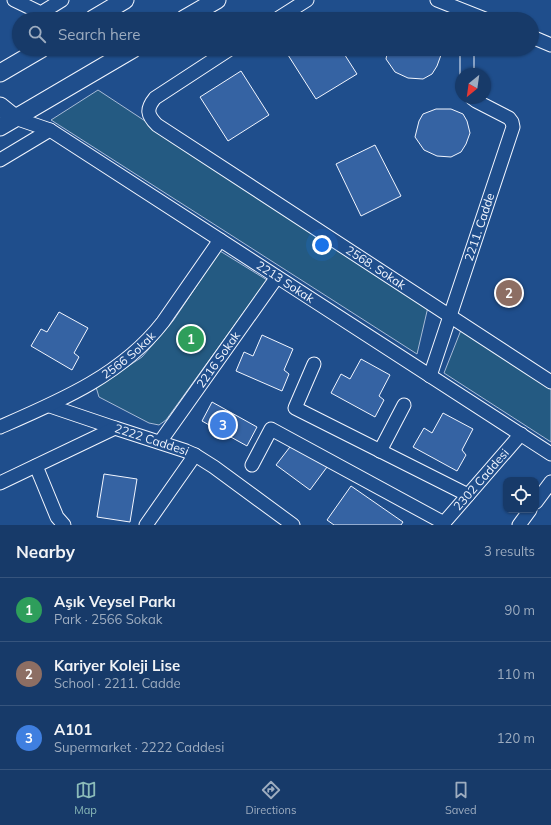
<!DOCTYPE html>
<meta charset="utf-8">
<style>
body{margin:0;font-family:Mulish,sans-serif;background:#244571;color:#f1f3f6}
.controls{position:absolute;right:12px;bottom:12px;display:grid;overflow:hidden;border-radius:8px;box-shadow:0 1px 3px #0004}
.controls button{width:36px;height:36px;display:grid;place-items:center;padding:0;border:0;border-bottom:1px solid #36547d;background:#173a69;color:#f1f3f6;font:20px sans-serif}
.compass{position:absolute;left:455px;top:68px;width:36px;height:36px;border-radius:50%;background:#173a69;box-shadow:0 1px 3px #0004;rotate:209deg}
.you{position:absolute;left:322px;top:245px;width:14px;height:14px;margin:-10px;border:3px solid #fff;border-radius:50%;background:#1a73e8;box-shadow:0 0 0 6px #1a73e833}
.badge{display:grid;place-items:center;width:26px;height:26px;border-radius:50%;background:#8bbbb9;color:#fff;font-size:13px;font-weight:700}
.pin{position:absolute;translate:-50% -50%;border:2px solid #fff;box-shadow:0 1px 4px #0006}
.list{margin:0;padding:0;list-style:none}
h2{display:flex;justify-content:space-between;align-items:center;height:52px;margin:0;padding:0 16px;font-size:17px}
h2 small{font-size:13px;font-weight:400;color:#9eadc0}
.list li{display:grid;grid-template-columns:26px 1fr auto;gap:12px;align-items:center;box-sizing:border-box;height:64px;padding:0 16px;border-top:1px solid #36547d}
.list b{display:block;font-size:15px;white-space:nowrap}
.list p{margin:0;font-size:13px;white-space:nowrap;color:#9eadc0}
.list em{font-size:13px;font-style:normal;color:#9eadc0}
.icon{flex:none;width:22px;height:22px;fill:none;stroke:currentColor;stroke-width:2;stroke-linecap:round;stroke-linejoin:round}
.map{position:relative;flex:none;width:551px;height:525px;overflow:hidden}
.search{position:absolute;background:#173a69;box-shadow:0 1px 3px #0004;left:12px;right:12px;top:12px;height:44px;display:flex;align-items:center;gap:10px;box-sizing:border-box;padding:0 14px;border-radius:22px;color:#9eadc0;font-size:15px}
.sheet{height:244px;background:#173a69}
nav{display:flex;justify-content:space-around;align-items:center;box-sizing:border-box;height:56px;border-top:1px solid #36547d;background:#173a69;font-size:11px;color:#9eadc0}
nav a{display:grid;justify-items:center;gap:2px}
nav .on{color:#8bbbb9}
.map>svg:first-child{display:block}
.green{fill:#245a82;stroke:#a8bbd7}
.building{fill:#3563a3;stroke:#f2f6ff}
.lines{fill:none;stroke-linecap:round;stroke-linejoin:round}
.minor-casing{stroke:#f2f6ff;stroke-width:15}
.major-casing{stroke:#f2f6ff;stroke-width:19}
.minor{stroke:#1f4e8c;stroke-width:13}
.major{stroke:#1f4e8c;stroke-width:17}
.labels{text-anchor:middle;stroke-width:3;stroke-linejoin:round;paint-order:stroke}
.street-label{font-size:12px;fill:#f2f6ff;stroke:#1f4e8c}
</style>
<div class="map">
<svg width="551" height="525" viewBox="0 0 551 525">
<rect width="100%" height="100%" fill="#1f4e8c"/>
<path class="green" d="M98,90L428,307L417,354L51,120Z
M220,251L267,280L166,420L159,425L149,423L99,397L96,387L101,382L121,371L142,357L173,321Z
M461,330L551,386V442L444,373Z"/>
<path class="building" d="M298,49H341L357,74L316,99L288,55Z
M388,49H440L441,55L437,66L432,74L423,79L408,78L395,72L386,59Z
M241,71L269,115L228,141L200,97Z
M436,109H451L463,114L467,121L470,133L466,144L461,152L451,157L437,156L424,150L415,137L419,121L423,114Z
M375,145L401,196L361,216L336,164Z
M59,312L88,328L74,353L79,357L72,370L31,346L41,329L47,332Z
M262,335L293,349L284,370L289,374L282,391L236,371L244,352L253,356Z
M361,359L390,375L379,396L384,400L375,417L331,393L341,374L350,379Z
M212,402L257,427L247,446L202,421Z
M443,413L473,429L462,450L466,455L457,471L413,447L424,428L432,433Z
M293,443L327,467L310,490L276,465Z
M104,474L137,479L130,522L97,517Z
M351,486L403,522L401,525H334L327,520Z"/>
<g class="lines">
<g class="minor-casing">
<g id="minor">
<path d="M14,0L41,13L62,0"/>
<path d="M437,0L485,19"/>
<path d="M277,19L307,0"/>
<path d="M532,37L551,45"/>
<path id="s1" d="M230,49L155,98C146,109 147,115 157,125L551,382"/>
<path d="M467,74V49"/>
<path id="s2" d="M15,118L50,130L551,454"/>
<path d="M0,160L50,130"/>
<path d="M314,364L295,408L468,495"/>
<path id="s3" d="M430,376L513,127L512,122L509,118L476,101L472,98"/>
<path d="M50,406L115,428"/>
<path id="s4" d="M0,427C60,401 122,375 163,322L220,240"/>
<path id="s5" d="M160,442L277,277"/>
<path d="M380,451L404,405"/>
<path d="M252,465L271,429L444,523"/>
<path d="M36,466L57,517L64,525"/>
<path id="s6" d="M0,483L115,428L186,451L195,455L214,467L293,525"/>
<path d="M536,502L551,482"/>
<path d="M146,525L195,455"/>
<path id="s7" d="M442,525L521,434"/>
<path d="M519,525L530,510"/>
</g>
</g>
<g class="major-casing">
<path id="major" d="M93,19L125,0
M184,19L217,0
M0,73L41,49
M0,106L15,118
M0,127L133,49"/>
</g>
<use href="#minor" class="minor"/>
<use href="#major" class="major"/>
</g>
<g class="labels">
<g class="street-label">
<text dy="4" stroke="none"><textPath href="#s3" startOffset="157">2211. Cadde</textPath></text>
<text dy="4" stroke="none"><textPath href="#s1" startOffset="382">2568. Sokak</textPath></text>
<text dy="4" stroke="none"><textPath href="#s2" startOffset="317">2213 Sokak</textPath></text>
<text dy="4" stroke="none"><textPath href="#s4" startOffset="148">2566 Sokak</textPath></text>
<text dy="4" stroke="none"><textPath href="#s5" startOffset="101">2216 Sokak</textPath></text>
<text dy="4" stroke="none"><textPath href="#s6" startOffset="166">2222 Caddesi</textPath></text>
<text dy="4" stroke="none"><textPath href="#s7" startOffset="60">2302 Caddesi</textPath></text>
</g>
</g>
</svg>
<div class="controls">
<button><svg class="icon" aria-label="locate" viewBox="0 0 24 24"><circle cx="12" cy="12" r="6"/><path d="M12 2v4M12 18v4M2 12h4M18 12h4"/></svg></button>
</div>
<svg class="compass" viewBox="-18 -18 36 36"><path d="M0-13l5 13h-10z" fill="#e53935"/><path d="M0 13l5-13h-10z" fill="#9eadc0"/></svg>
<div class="you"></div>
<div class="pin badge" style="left:191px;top:339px;background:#2e9e5b">1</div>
<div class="pin badge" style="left:509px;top:293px;background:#8d6e63">2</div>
<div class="pin badge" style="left:223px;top:425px;background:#3f7fe0">3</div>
<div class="search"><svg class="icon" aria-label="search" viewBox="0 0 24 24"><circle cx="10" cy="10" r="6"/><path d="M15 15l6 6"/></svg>Search here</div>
</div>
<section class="sheet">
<h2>Nearby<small>3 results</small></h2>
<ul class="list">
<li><span class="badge" style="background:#2e9e5b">1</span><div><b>Aşık Veysel Parkı</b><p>Park · 2566 Sokak</p></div><em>90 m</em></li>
<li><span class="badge" style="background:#8d6e63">2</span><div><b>Kariyer Koleji Lise</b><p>School · 2211. Cadde</p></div><em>110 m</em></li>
<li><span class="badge" style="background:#3f7fe0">3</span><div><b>A101</b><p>Supermarket · 2222 Caddesi</p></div><em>120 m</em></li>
</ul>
</section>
<nav>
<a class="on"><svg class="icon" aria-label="map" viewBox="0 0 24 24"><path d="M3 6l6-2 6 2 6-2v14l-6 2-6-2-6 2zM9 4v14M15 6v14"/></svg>Map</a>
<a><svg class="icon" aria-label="directions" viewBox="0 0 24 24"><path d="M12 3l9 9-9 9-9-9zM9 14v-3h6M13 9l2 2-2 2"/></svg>Directions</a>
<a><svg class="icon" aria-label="saved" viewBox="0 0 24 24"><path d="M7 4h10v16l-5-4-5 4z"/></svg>Saved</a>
</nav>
